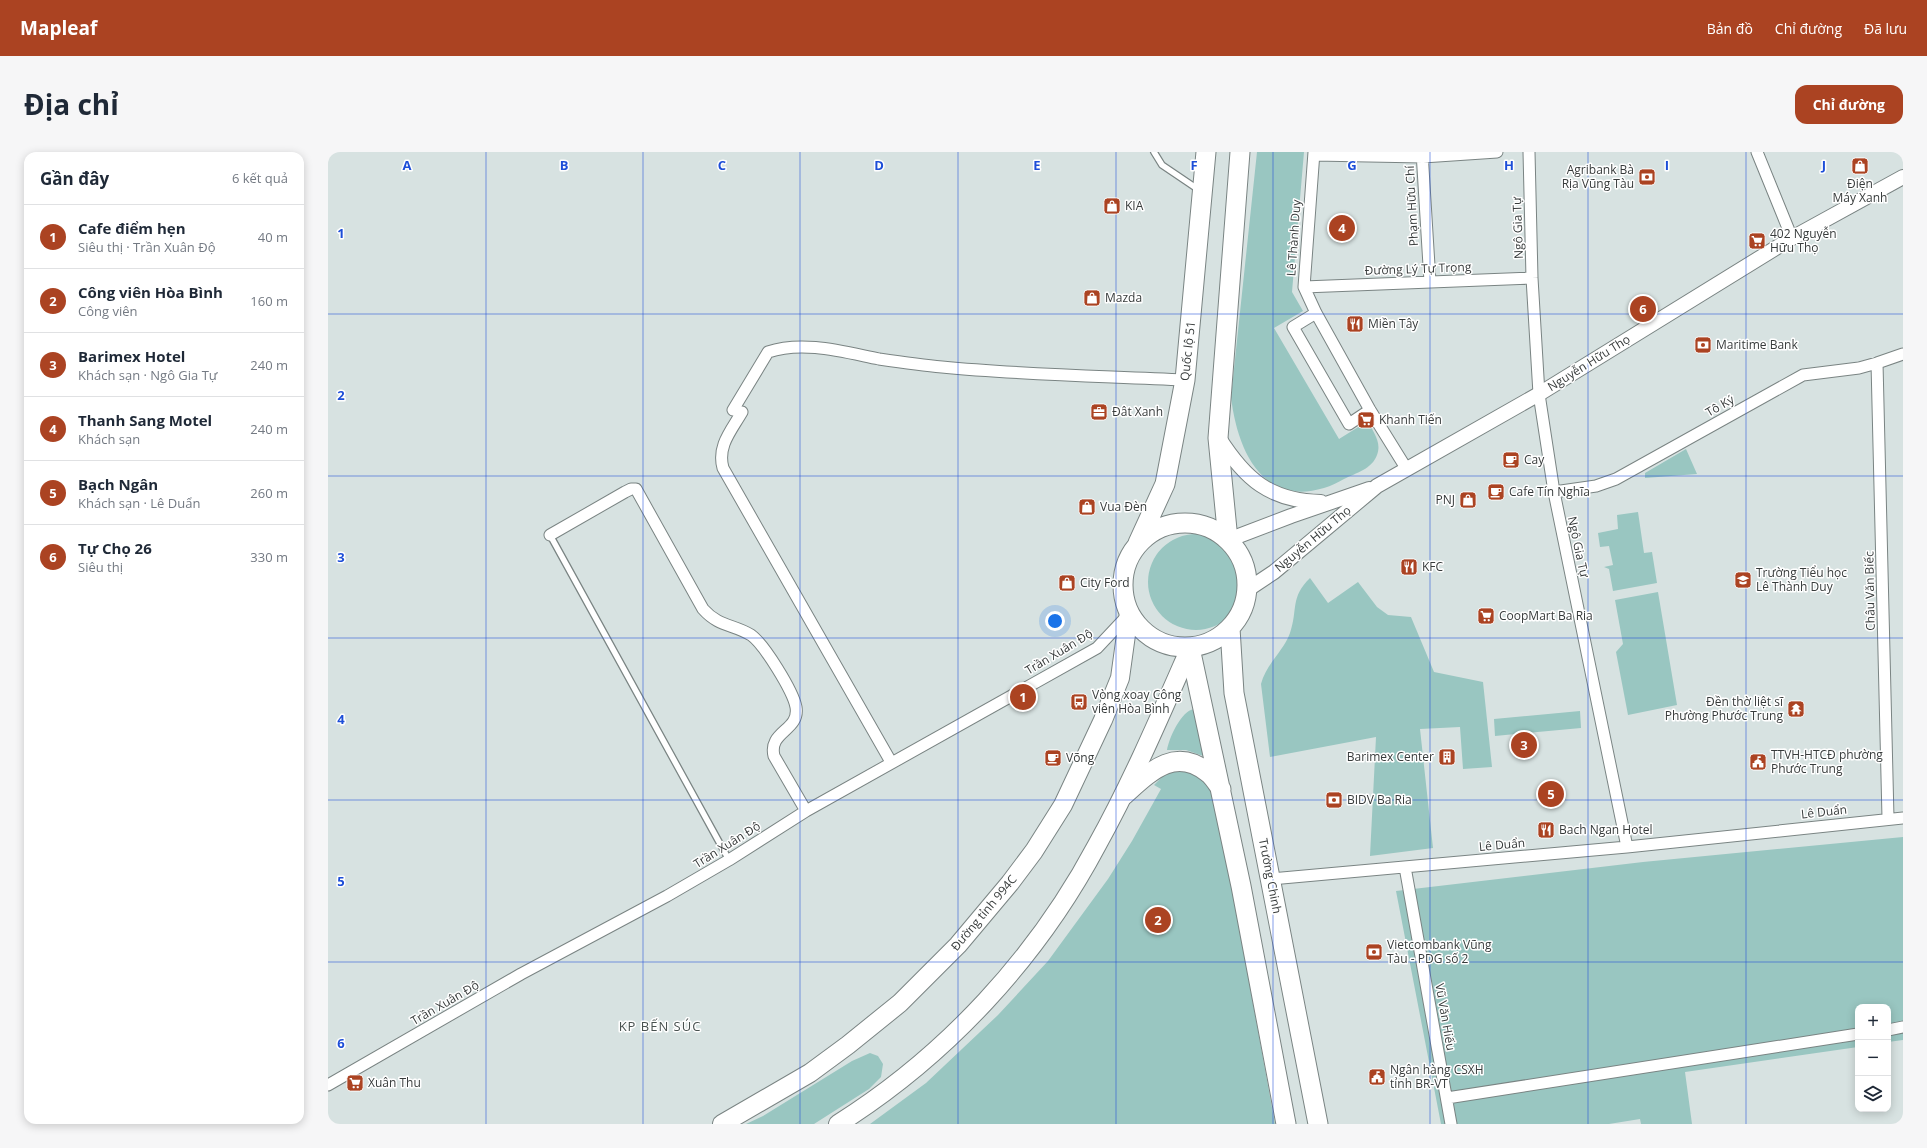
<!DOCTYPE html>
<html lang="vi">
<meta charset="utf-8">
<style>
body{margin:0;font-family:"Open Sans",sans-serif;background:#f6f6f7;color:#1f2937}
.controls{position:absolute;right:12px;bottom:12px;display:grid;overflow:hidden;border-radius:8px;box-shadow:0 2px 10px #0003}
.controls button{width:36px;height:36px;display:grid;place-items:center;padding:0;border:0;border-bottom:1px solid #e0e1e3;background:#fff;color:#1f2937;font:20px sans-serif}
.you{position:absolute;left:727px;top:469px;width:14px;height:14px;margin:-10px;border:3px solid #fff;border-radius:50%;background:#1a73e8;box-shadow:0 0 0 6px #1a73e833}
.badge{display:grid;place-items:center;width:26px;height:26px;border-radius:50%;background:#ab4322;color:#fff;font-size:13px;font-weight:700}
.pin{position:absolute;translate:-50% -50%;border:2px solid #fff;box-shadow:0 1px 4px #0006}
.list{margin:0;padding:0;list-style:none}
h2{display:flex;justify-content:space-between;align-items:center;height:52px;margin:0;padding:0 16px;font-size:17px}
h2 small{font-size:13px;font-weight:400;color:#747a83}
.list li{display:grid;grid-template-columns:26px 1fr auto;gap:12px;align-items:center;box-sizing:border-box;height:64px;padding:0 16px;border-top:1px solid #e0e1e3}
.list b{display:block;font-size:15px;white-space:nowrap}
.list p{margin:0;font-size:13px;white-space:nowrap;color:#747a83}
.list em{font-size:13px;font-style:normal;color:#747a83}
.icon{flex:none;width:22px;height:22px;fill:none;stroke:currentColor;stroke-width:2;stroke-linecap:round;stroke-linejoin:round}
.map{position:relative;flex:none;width:1575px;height:972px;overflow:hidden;border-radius:12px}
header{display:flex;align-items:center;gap:24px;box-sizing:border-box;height:56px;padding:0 20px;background:#ab4322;color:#fff}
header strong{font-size:19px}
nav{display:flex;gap:22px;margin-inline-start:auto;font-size:14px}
.intro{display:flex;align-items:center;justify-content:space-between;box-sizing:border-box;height:96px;padding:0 24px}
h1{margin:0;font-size:28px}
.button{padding:10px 18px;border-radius:12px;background:#ab4322;color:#fff;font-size:14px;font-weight:700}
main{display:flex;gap:24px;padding:0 24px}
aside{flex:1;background:#fff;border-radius:12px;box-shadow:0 2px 10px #0003}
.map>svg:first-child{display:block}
.green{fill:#99c6c1}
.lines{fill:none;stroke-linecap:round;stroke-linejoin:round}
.service-casing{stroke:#7a8483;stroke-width:8}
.minor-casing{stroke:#7a8483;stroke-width:13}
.tertiary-casing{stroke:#7a8483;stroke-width:16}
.primary-casing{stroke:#7a8483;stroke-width:20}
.trunk-casing{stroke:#7a8483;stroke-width:21}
.service{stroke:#fff;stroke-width:5.5}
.minor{stroke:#fff;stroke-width:11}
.tertiary{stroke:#fff;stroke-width:14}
.primary{stroke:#fff;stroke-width:18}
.trunk{stroke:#fff;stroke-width:19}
.grid{fill:none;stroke:#1d4ed8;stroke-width:1;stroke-opacity:0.55}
.labels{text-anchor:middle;stroke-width:3;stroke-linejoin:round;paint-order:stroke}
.poi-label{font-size:12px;fill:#373b3b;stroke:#fff;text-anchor:start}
.street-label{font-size:12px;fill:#373b3b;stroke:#fff}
.neighbourhood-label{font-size:13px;letter-spacing:1px;fill:#48514f;stroke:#fff}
.grid-label{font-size:13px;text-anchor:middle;font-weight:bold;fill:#1d4ed8;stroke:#fff;stroke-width:3;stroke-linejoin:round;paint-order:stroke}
</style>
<header>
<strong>Mapleaf</strong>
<nav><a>Bản đồ</a><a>Chỉ đường</a><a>Đã lưu</a></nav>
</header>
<div class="intro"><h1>Địa chỉ</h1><a class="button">Chỉ đường</a></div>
<main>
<aside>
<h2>Gần đây<small>6 kết quả</small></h2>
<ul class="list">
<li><span class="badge">1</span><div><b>Cafe điểm hẹn</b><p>Siêu thị · Trần Xuân Độ</p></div><em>40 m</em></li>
<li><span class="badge">2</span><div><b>Công viên Hòa Bình</b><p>Công viên</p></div><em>160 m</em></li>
<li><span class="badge">3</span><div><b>Barimex Hotel</b><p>Khách sạn · Ngô Gia Tự</p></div><em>240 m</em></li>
<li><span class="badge">4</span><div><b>Thanh Sang Motel</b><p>Khách sạn</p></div><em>240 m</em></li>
<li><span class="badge">5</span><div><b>Bạch Ngân</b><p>Khách sạn · Lê Duẩn</p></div><em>260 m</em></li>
<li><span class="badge">6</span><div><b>Tự Chọ 26</b><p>Siêu thị</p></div><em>330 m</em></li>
</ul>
</aside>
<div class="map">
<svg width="1575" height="972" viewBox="0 0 1575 972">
<rect width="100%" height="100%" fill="#d7e2e1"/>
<path class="green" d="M929,0H976L964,140L975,159L946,176L1011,287L1040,269C1045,280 1054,290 1049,303C1044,317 1028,321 1016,327C1010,330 1003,334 996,336C933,355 909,296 903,245Z
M1358,297L1369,322L1317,326V321Z
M1310,360L1316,401L1324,400L1329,431L1285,439L1281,417L1276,415L1285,413L1281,394L1272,395L1270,381L1290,377L1289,363Z
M820 430a48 48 0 1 1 96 0a48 48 0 1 1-96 0Z
M982,426L1000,451L1030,430L1049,455L1060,463L1083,465L1106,520L1155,530L1164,615L1135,617L1132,575L1092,577L1105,696L1042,704L1048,585L942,605L933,532C938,512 955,500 962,481C970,458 962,445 982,426Z
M1330,440L1349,553L1300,563L1288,500L1295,492L1287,448Z
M866,557L881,606L858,598H839C841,586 853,559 866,557Z
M1252,559L1253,576L1167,584L1166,567Z
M842,617H873L888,649L947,972H542L598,931L670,863L720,809L780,727L804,689L833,637L826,633Z
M1575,685V888L1560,890V855H1530V895L1357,920L1364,972H1313L1312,967L1281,972H1113L1068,739L1315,710Z
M542,901L550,904L555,912L553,925L541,937L486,972H418L435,964L524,909Z"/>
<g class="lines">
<g class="service-casing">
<path id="service" d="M826,0L834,13L871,38
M222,383L401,708"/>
</g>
<g class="minor-casing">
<path id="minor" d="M986,0L976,135L988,161L1042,258L1078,316
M1094,0L1102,130
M1201,0L1204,126L1211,242L1226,340L1299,695
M1429,0L1464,86
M986,3L1095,5L1169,0
M976,135L1204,126
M988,161L965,175L1021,272L1042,258
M1549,211L1560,666
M405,258L440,200C475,188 516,200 551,207C572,210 593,213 614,215C695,223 776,224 857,228
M414,260C403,279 389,294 395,316L563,610
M1226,340L1268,334L1288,327L1475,223L1531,216L1549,211L1575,202
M222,383L297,340L303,337H308L375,457C391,475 405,472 423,483C436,492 465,539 468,555C472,579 440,579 446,604L478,659
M1077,715L1123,972
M943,727L1299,695L1575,666
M1560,878L1575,875
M0,933L193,822L339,744L401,708L478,659L769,496L800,463
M1119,946L1530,882"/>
</g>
<g class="tertiary-casing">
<path id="tertiary" d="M891,286C917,327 942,349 993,350
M900,388L963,364L1041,337
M919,438L946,420L1049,334L1211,242L1464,86L1575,25"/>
</g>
<g class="primary-casing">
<path id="primary" d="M394,972L482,921L520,893L572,851L630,793L682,731L706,699L735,653L775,568L792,526L801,461
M510,972C618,904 709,806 769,693C804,630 833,562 862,496"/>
</g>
<g class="trunk-casing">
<path id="trunk" d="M795 433a62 62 0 1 1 124 0a62 62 0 1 1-124 0Z
M900,388L890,286L912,0
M810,391L837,332L857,228L878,0
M902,476L906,541L990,972
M862,496L913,734L958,972
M796,643C821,621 846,594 879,620C885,624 889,631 893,637"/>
</g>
<use href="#service" class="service"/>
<use href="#minor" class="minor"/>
<use href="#tertiary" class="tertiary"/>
<use href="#primary" class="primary"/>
<use href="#trunk" class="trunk"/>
</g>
<path class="grid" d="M158,0V972M315,0V972M472,0V972M630,0V972M788,0V972M945,0V972M1102,0V972M1260,0V972M1418,0V972M0,162H1575M0,324H1575M0,486H1575M0,648H1575M0,810H1575"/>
<defs>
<g id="shop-square" transform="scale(0.9)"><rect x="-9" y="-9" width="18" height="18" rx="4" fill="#ab4322" stroke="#fff"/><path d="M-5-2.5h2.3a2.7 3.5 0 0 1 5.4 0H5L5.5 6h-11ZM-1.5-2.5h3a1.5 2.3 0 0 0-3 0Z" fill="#fff"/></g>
<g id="bank-square" transform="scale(0.9)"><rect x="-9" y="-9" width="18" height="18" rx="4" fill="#ab4322" stroke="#fff"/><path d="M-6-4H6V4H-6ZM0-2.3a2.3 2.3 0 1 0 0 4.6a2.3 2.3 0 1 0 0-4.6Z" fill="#fff"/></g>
<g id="supermarket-square" transform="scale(0.9)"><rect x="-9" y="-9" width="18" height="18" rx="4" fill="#ab4322" stroke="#fff"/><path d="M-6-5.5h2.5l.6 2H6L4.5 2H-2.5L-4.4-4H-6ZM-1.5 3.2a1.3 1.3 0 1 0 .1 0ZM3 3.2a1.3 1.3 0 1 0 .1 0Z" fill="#fff"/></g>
<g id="restaurant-square" transform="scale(0.9)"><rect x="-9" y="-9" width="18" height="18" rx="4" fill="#ab4322" stroke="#fff"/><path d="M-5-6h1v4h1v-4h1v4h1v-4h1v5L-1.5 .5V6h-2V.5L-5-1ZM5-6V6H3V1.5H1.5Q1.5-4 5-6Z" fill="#fff"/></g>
<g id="office-square" transform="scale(0.9)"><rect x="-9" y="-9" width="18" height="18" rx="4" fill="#ab4322" stroke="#fff"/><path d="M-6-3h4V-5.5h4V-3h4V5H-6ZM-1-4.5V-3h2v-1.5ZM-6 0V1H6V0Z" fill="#fff"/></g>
<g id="cafe-square" transform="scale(0.9)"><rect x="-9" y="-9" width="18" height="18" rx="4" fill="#ab4322" stroke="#fff"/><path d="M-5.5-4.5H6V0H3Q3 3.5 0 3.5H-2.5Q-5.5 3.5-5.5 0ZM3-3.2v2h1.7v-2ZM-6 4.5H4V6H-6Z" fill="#fff"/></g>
<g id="school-square" transform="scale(0.9)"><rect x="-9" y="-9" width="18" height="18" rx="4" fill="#ab4322" stroke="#fff"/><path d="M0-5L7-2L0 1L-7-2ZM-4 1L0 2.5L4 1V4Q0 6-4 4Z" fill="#fff"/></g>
<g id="bus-square" transform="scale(0.9)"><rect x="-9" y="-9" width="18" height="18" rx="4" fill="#ab4322" stroke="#fff"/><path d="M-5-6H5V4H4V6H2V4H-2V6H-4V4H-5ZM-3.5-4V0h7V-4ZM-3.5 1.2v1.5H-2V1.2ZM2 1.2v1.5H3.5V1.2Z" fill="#fff"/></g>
<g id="temple-square" transform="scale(0.9)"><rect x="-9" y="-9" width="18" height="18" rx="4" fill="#ab4322" stroke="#fff"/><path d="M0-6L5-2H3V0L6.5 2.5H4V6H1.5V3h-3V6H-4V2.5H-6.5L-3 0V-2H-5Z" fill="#fff"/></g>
<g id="building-square" transform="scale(0.9)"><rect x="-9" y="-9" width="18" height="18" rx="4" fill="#ab4322" stroke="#fff"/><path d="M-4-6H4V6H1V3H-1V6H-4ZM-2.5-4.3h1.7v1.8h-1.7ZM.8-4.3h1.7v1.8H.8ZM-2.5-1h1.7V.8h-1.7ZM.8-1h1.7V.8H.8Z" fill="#fff"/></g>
<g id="civic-square" transform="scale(0.9)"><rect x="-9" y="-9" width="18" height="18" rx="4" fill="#ab4322" stroke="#fff"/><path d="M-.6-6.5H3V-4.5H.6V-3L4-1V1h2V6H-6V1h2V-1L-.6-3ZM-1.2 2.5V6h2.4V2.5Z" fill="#fff"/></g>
</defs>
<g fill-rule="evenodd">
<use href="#shop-square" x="1532" y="14"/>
<use href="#bank-square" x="1319" y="25"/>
<use href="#shop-square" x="784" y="54"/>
<use href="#supermarket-square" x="1429" y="89"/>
<use href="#shop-square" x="764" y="146"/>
<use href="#restaurant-square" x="1027" y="172"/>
<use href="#bank-square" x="1375" y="193"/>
<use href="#office-square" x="771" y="260"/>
<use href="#supermarket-square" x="1038" y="268"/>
<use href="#cafe-square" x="1183" y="308"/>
<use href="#cafe-square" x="1168" y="340"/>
<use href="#shop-square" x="1140" y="348"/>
<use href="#shop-square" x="759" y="355"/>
<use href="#restaurant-square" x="1081" y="415"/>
<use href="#school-square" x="1415" y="428"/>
<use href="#shop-square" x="739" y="431"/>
<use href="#supermarket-square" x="1158" y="464"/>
<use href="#bus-square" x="751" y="550"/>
<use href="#temple-square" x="1468" y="557"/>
<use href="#building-square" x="1119" y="605"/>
<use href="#cafe-square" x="725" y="606"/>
<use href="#civic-square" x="1430" y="610"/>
<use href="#bank-square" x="1006" y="648"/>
<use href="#restaurant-square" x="1218" y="678"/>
<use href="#bank-square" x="1046" y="800"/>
<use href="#civic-square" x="1049" y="925"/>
<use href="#supermarket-square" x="27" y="931"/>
</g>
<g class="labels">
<g class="poi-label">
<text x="1306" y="22" text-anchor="end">Agribank Bà<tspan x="1306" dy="14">Rịa Vũng Tàu</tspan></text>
<text x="1532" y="36" text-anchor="middle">Điện<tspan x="1532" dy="14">Máy Xanh</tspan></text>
<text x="797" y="58">KIA</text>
<text x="1442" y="86">402 Nguyễn<tspan x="1442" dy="14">Hữu Thọ</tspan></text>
<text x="777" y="150">Mazda</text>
<text x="1040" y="176">Miền Tây</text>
<text x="1388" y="197">Maritime Bank</text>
<text x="784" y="264">Đât Xanh</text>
<text x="1051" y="272">Khanh Tiến</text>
<text x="1196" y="312">Cay</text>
<text x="1181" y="344">Cafe Tín Nghĩa</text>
<text x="1127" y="352" text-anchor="end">PNJ</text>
<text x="772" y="359">Vua Đèn</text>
<text x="1094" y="419">KFC</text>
<text x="1428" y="425">Trường Tiểu học<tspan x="1428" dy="14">Lê Thành Duy</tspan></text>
<text x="752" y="435">City Ford</text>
<text x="1171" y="468">CoopMart Ba Ria</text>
<text x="764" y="547">Vòng xoay Công<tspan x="764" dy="14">viên Hòa Bình</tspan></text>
<text x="1455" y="554" text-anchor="end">Đền thờ liệt sĩ<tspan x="1455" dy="14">Phường Phước Trung</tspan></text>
<text x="1443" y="607">TTVH-HTCĐ phường<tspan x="1443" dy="14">Phước Trung</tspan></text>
<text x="1106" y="609" text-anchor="end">Barimex Center</text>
<text x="738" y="610">Võng</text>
<text x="1019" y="652">BIDV Ba Ria</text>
<text x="1231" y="682">Bach Ngan Hotel</text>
<text x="1059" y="797">Vietcombank Vũng<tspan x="1059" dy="14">Tàu - PDG số 2</tspan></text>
<text x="1062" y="922">Ngân hàng CSXH<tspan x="1062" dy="14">tỉnh BR-VT</tspan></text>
<text x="40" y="935">Xuân Thu</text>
</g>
<g class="street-label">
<text transform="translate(1084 54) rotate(-93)" y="4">Phạm Hữu Chí</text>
<text transform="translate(1190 76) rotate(-92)" y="4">Ngô Gia Tự</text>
<text transform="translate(966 86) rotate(-86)" y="4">Lê Thành Duy</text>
<text transform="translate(1090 117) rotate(-2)" y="4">Đường Lý Tự Trọng</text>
<text transform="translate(860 199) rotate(-84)" y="4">Quốc lộ 51</text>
<text transform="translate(1261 211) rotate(-32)" y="4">Nguyễn Hữu Thọ</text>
<text transform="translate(1392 254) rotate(-30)" y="4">Tô Ký</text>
<text transform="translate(985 387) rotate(-40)" y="4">Nguyễn Hữu Thọ</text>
<text transform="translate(1250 395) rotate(78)" y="4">Ngô Gia Tự</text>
<text transform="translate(1542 439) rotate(-91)" y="4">Châu Văn Biếc</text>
<text transform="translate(731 500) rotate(-31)" y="4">Trần Xuân Độ</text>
<text transform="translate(1496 660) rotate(-6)" y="4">Lê Duẩn</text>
<text transform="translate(399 693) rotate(-32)" y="4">Trần Xuân Độ</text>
<text transform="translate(1174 693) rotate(-5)" y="4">Lê Duẩn</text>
<text transform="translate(942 724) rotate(79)" y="4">Trường Chinh</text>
<text transform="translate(656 761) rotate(-50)" y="4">Đường tỉnh 994C</text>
<text transform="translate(117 851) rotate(-30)" y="4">Trần Xuân Độ</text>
<text transform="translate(1117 865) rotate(80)" y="4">Vũ Văn Hiếu</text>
</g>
<g class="neighbourhood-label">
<text x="332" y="879">KP BẾN SÚC</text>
</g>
</g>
<g class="grid-label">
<text x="79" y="18">A</text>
<text x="236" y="18">B</text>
<text x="394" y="18">C</text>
<text x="551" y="18">D</text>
<text x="709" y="18">E</text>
<text x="866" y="18">F</text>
<text x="1024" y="18">G</text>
<text x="1181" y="18">H</text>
<text x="1339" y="18">I</text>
<text x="1496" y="18">J</text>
<text x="13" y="86">1</text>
<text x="13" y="248">2</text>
<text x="13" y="410">3</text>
<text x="13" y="572">4</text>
<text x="13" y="734">5</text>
<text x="13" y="896">6</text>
</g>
</svg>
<div class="controls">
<button>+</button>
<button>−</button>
<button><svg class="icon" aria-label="layers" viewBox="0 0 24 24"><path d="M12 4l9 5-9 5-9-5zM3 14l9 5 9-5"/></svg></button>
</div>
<div class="you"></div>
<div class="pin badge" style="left:695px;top:545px">1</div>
<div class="pin badge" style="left:830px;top:768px">2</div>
<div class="pin badge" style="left:1196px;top:593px">3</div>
<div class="pin badge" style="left:1014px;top:76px">4</div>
<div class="pin badge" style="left:1223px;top:642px">5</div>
<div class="pin badge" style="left:1315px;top:157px">6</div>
</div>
</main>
